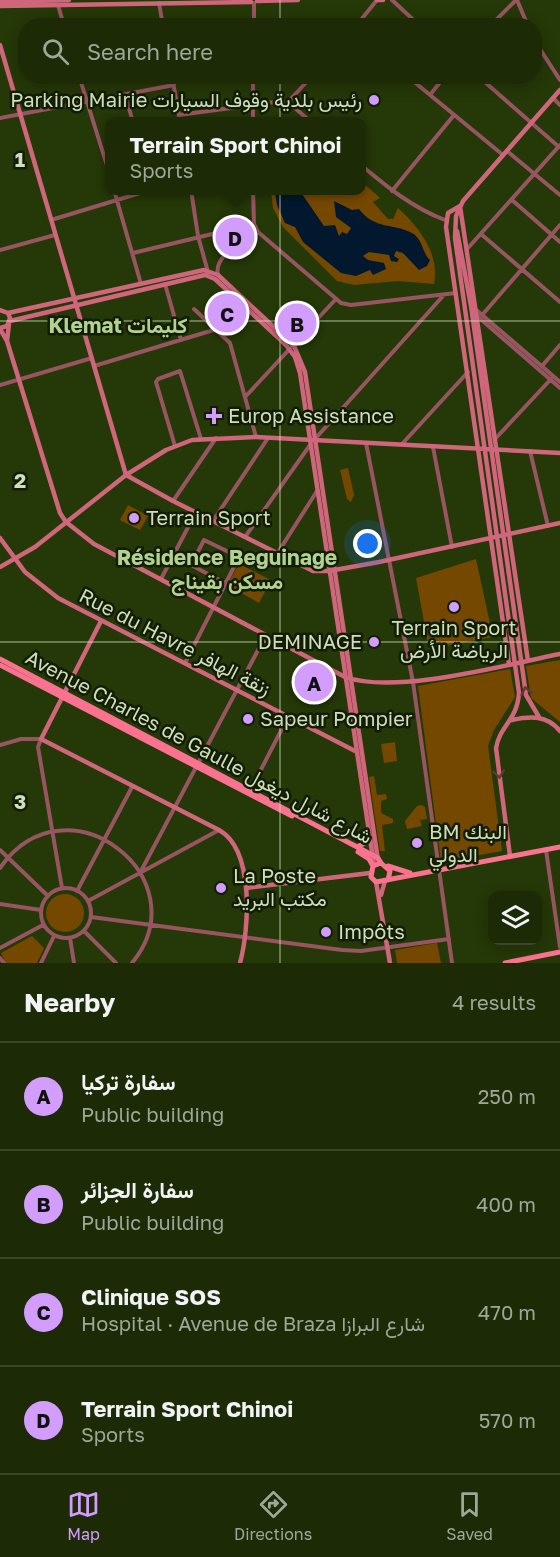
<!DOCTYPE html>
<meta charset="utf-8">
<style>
body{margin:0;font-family:"Golos Text",Vazirmatn,sans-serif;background:#293613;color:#f1f3f6}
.controls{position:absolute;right:18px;bottom:18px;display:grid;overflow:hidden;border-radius:12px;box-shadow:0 3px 15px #0003}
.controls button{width:54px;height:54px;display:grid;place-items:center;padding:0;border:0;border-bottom:2px solid #3a4627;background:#1c2a05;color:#f1f3f6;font:30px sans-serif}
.you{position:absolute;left:368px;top:544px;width:21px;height:21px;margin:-15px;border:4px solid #fff;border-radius:50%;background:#1a73e8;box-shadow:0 0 0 9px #1a73e833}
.badge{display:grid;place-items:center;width:39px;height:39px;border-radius:50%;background:#d29dfd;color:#111;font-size:20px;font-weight:700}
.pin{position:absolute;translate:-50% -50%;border:3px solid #fff;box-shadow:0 2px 6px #0006}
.popup{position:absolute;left:105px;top:117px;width:261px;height:78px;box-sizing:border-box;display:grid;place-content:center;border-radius:12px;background:#1c2a05;filter:drop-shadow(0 2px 4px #0005);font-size:20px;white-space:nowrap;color:#a0a79a}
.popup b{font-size:22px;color:#f1f3f6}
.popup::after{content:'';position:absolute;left:50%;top:100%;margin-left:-12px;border:12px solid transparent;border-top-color:#1c2a05}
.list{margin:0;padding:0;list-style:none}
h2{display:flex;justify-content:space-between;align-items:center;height:78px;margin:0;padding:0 24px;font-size:26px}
h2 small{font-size:20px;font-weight:400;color:#a0a79a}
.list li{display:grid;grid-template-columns:39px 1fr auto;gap:18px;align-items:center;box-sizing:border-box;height:108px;padding:0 24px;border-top:2px solid #3a4627}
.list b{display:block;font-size:22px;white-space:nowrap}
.list p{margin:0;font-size:20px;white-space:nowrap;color:#a0a79a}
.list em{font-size:20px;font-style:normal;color:#a0a79a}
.icon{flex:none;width:33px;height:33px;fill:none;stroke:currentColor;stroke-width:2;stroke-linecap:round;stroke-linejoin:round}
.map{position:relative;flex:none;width:560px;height:963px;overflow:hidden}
.search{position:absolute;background:#1c2a05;box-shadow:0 3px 15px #0003;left:18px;right:18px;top:18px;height:66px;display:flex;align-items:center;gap:15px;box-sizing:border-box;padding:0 21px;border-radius:24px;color:#a0a79a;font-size:22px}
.sheet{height:510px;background:#1c2a05}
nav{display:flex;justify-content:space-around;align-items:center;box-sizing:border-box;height:84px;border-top:2px solid #3a4627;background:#1c2a05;font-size:16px;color:#a0a79a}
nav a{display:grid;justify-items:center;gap:3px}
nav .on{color:#d29dfd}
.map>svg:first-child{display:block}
.green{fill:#754800}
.water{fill:#01182e}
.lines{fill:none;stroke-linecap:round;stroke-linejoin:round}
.street{stroke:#975561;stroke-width:4}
.secondary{stroke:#cf667b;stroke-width:4.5}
.primary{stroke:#fa728f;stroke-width:5}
.oneway{stroke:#5e3a34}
.grid{fill:none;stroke:#cedebe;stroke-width:1.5;stroke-opacity:0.55}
.poi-dot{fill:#d29dfd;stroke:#121d04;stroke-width:2}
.labels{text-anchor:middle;stroke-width:5;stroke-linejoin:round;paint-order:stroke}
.poi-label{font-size:20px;fill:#cedebe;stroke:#121d04;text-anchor:start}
.street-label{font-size:20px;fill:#cedebe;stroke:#121d04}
.neighbourhood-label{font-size:21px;font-weight:bold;fill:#b3d290;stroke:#121d04}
.grid-label{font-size:20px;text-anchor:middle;font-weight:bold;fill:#cedebe;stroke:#121d04;stroke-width:5;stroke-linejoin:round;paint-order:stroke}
</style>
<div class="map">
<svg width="560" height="963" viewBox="0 0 560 963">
<rect width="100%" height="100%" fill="#253807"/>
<path class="green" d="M361,181L380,198L373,202L388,219H393L398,208C419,227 440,254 434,284L397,281L354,285L337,281L283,227L273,208L271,191L361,190Z
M348,468L354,495L351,502L347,499L340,470Z
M128,505L148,516L140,530L120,520Z
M476,559L493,637L429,649L416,578Z
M239,564L271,580L259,603L227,585Z
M560,660V722L531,698L526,666Z
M510,669L515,697L494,730L488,746L502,851L441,862L418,686Z
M395,742L397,761L384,763L381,744Z
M374,776L377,795L386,794L387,799L381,801V813L393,819V823L382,825L385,851H380L369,777Z
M421,805L425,807L427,819L420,820L422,826L407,829L405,821L417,806Z
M46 913a19 19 0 1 1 38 0a19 19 0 1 1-38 0Z
M32,936L44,948L37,963H6L1,953Z
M437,943L441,963H397L395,950Z"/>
<path class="water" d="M275,191H300L324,226L335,225L339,236L342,232L347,234L351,228L336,217L334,201L352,210L359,209C375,230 393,223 412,233C423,239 422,253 430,260L427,266L419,270L403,253L396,251L394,256L399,259L397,262L391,261L389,255L369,252L363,256L368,260L384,263L386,269L373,275L370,270L356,276L341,273L303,242L295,227L285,223L277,205Z"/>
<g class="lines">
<path class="street" d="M392,0L420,26
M517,0L528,26
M159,3L163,26
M58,5L64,26
M254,26V3
M356,26L377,0
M490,26L516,0
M534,40L560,80
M79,76L109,172
M172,76L180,122
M407,76L503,155
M478,76L559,147
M125,95L133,122
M430,95L445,76
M553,98L560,105
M288,102L311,122
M254,103L288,102L312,76
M179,115L253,105
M0,118L174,85
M253,122V76
M507,151L560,195
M361,165C387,187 413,208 445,220
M114,190L141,284
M191,190L198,236L208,272
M253,190L254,224L258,232L341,303L351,305L456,293
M392,191L454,115
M512,200L560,242
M51,220L150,190
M481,234L560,302
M468,248L560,145
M0,250L55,235
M133,253L254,224
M218,275C213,255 244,242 258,232
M165,284L181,340
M474,308L560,382
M194,309L230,343L256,437
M483,314L560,225
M477,316L560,388
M94,366L217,329
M542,366L560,345
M0,385L92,358
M246,396L335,300
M496,438L551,379
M315,439L443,296
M366,443L413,682L452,963
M402,444L468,372
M175,446L156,382L158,379L180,371L201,439
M433,447L452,547
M530,451L548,526
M173,501L216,438
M213,521L268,438
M245,537L310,445
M277,554L317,491
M161,579L196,512
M185,663L236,563L233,554L204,540L191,565L225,583
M0,745L21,739H41L38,747L62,888
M250,791L288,717
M0,850L48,896
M546,850L560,947
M0,868C66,773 202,878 132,963
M140,873L266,635
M41 913a25 25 0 1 1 50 0a25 25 0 1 1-50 0Z
M77,891L132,787
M88,901L219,830
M0,904L41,910
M91,917L342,950L361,951L449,939
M84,931L116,963
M70,938L74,963
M0,948L43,925
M0,958L4,963
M41,963L54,936"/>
<path class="secondary" d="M377,0H383
M257,1L298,0
M0,2L69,0
M0,6L251,2
M0,45L126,475L173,501L313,571H329L379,562L560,523
M457,231L471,306L526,695L539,717
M0,310L8,313L10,318L7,326L0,328
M8,313L204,270L218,275L294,346L305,372L378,860
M10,321L205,275L215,279L286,345L295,357L300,373L374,865
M0,329L7,341L60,513L66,522L94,544L345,677C396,695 505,665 560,654
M7,341L9,324
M0,538L25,572L58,598L357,752
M0,567L35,547L126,475L166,450L192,440L256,437L560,453
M101,621L41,739L219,830C255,850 249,930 240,963
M509,664L446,227L448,213L460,206L528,661
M512,720C531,716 547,715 560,731
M510,856L496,748C500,725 517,721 519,693L455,238L456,216L463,201L560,90
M376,882L390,963
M246,888L370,873
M381,895L385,881"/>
<path class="primary" d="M0,659L378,858L381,863
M0,665L292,816
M357,847L369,841
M358,852L369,859L373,866
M388,866L410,873
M388,880L390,871L381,863L373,866L371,877L376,882L560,847
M505,963L560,952"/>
</g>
<defs><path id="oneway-chevron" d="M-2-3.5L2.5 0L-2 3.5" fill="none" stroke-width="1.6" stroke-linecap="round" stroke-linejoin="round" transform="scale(1.5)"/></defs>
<g class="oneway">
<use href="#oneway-chevron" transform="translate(526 691) rotate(-103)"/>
<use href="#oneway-chevron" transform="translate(499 774) rotate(82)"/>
</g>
<path class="grid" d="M280,0V26M280,76V963M0,321H560M0,642H560"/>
<g class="poi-dot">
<circle cx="374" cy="100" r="6"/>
<path d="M211 407h6v6h6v6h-6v6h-6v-6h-6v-6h6z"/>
<circle cx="134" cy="518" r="6"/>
<circle cx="454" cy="607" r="6"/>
<circle cx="374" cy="642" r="6"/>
<circle cx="248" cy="719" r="6"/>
<circle cx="417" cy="843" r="6"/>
<circle cx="221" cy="888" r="6"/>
<circle cx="326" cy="932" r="6"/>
</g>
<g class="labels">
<g class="poi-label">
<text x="362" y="107" text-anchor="end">Parking Mairie رئيس بلدية وقوف السيارات</text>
<text x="228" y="423">Europ Assistance</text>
<text x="146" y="525">Terrain Sport</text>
<text x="454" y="635" text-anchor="middle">Terrain Sport<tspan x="454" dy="23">الرياضة الأرض</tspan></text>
<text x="362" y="649" text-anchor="end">DEMINAGE</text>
<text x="260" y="726">Sapeur Pompier</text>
<text x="429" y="839">BM البنك<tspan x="429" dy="23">الدولي</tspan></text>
<text x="233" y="883">La Poste<tspan x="233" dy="23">مكتب البريد</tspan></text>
<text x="338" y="939">Impôts</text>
</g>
<g class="street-label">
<text transform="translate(175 642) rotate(27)" y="7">Rue du Havre زنقة الهافر</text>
<text transform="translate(199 747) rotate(28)" y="7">Avenue Charles de Gaulle شارع شارل ديغول</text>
</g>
<g class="neighbourhood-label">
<text x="118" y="333">Klemat كليمات</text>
<text x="227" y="565">Résidence Beguinage<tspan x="227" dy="24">مسكن بقيناج</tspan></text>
</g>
</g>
<g class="grid-label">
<text x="20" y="167">1</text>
<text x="20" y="488">2</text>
<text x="20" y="809">3</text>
</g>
</svg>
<div class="controls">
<button><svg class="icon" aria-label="layers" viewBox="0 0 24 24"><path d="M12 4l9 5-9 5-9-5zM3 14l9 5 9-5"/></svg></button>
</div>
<div class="you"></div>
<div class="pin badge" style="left:314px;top:682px">A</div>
<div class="pin badge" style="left:297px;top:323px">B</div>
<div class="pin badge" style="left:227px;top:313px">C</div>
<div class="pin badge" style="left:235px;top:237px">D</div>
<div class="popup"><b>Terrain Sport Chinoi</b>Sports</div>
<div class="search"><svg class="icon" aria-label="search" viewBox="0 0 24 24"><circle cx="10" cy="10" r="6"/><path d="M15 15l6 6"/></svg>Search here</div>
</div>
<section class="sheet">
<h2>Nearby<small>4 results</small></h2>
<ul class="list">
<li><span class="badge">A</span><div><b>سفارة تركيا</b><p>Public building</p></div><em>250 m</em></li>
<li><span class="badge">B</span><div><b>سفارة الجزائر</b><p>Public building</p></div><em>400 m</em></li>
<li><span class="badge">C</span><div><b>Clinique SOS</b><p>Hospital · Avenue de Braza شارع البرازا</p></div><em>470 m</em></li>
<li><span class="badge">D</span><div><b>Terrain Sport Chinoi</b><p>Sports</p></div><em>570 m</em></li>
</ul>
</section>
<nav>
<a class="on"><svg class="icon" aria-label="map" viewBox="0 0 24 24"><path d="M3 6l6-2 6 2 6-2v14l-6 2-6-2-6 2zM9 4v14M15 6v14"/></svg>Map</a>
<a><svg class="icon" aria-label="directions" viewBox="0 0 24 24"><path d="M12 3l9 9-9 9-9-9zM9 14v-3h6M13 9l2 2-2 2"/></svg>Directions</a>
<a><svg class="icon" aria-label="saved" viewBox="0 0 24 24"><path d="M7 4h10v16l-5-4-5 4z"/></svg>Saved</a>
</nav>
